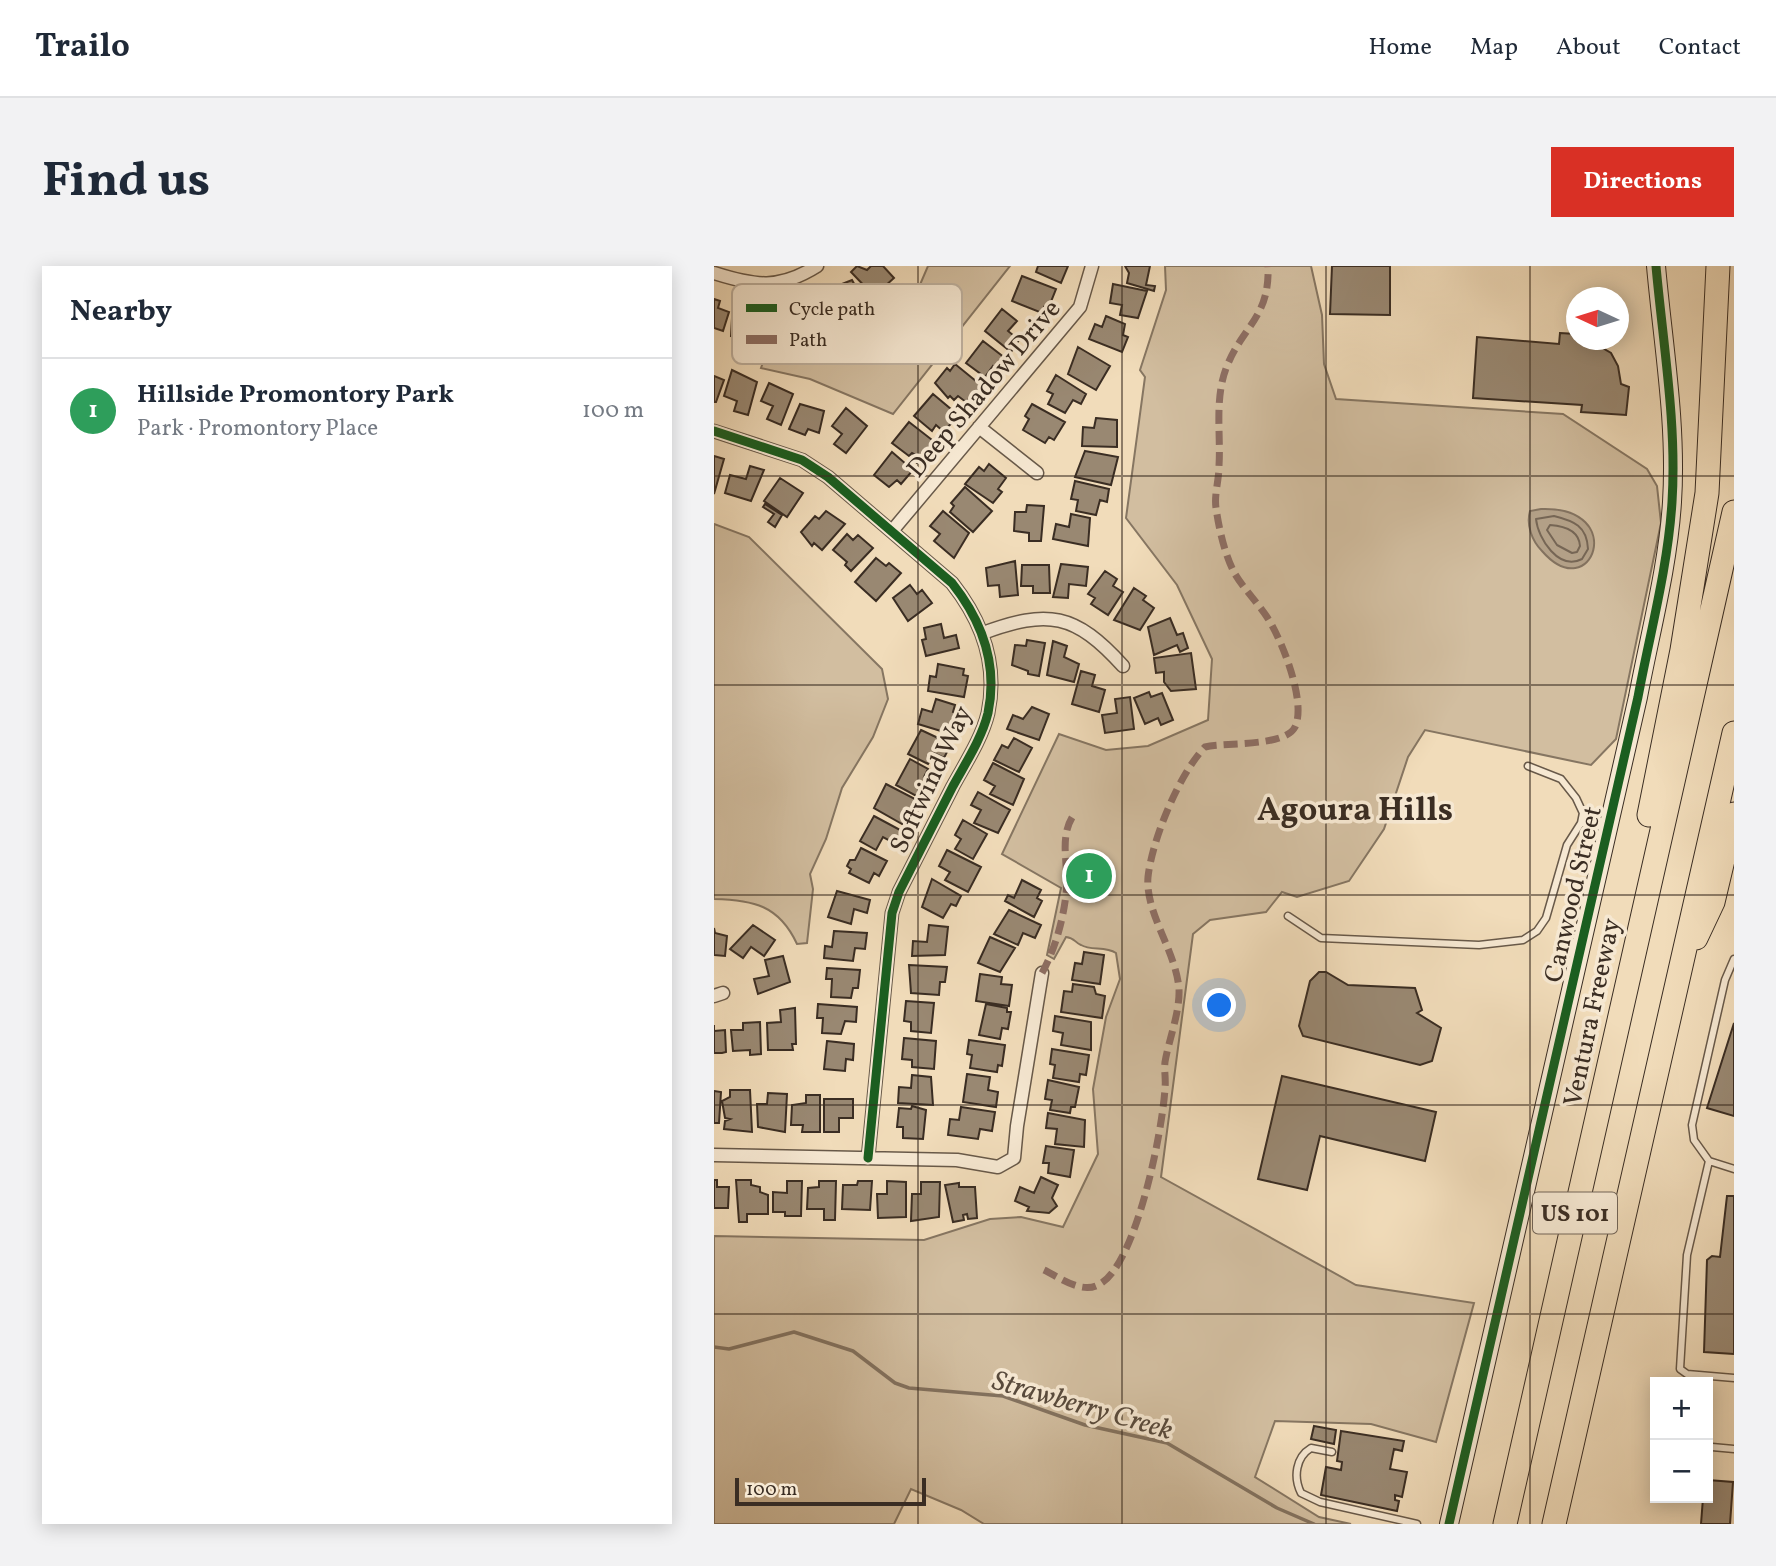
<!DOCTYPE html>
<meta charset="utf-8">
<style>
body{margin:0;font-family:Vollkorn,serif;background:#f2f2f3;color:#1f2937}
.controls{position:absolute;right:21px;bottom:21px;display:grid;overflow:hidden;border-radius:0px;box-shadow:0 4px 18px #0003}
.controls button{width:63px;height:63px;display:grid;place-items:center;padding:0;border:0;border-bottom:2px solid #e0e1e3;background:#fff;color:#1f2937;font:35px sans-serif}
.compass{position:absolute;left:852px;top:21px;width:63px;height:63px;border-radius:50%;background:#fff;box-shadow:0 4px 18px #0003;rotate:274deg}
.scale{position:absolute;left:21px;bottom:18px;width:191px;box-sizing:border-box;padding-left:7px;border:4px solid #3a2d23;border-top:0;font-size:19px;line-height:24px;white-space:nowrap;color:#3a2d23;-webkit-text-stroke:5px #f6e8d2;paint-order:stroke}
.you{position:absolute;left:506px;top:740px;width:24px;height:24px;margin:-18px;border:5px solid #fff;border-radius:50%;background:#1a73e8;box-shadow:0 0 0 10px #1a73e833}
.badge{display:grid;place-items:center;width:46px;height:46px;border-radius:50%;background:#d93025;color:#fff;font-size:23px;font-weight:700}
.pin{position:absolute;translate:-50% -50%;border:4px solid #fff;box-shadow:0 2px 7px #0006}
.list{margin:0;padding:0;list-style:none}
h2{display:flex;justify-content:space-between;align-items:center;height:91px;margin:0;padding:0 28px;font-size:30px}
h2 small{font-size:23px;font-weight:400;color:#747a83}
.list li{display:grid;grid-template-columns:46px 1fr auto;gap:21px;align-items:center;box-sizing:border-box;height:105px;padding:0 28px;border-top:2px solid #e0e1e3}
.list b{display:block;font-size:26px;white-space:nowrap}
.list p{margin:0;font-size:23px;white-space:nowrap;color:#747a83}
.list em{font-size:23px;font-style:normal;color:#747a83}
.map{position:relative;flex:none;width:1020px;height:1258px;overflow:hidden;border-radius:0px}
header{display:flex;align-items:center;gap:42px;box-sizing:border-box;height:98px;padding:0 35px;background:#fff;border-bottom:2px solid #e0e1e3}
header strong{font-size:33px}
nav{display:flex;gap:38px;margin-inline-start:auto;font-size:24px}
.intro{display:flex;align-items:center;justify-content:space-between;box-sizing:border-box;height:168px;padding:0 42px}
h1{margin:0;font-size:49px}
.button{padding:18px 32px;border-radius:0px;background:#d93025;color:#fff;font-size:24px;font-weight:700}
main{display:flex;gap:42px;padding:0 42px}
aside{flex:1;background:#fff;border-radius:0px;box-shadow:0 4px 18px #0003}
.map>svg:first-child{display:block}
.green{fill:#d2bea0;stroke:#867662;stroke-width:2}
.water{fill:#b3a087;stroke:#83725f;stroke-width:2}
.lines{fill:none;stroke-linecap:round;stroke-linejoin:round}
.shore{stroke:#766655;stroke-width:2}
.stream{stroke:#83725f;stroke-width:3.5}
.building{fill:#998872;stroke:#3a2d23;stroke-width:2}
.lane-casing{stroke:#685949;stroke-width:9}
.street-casing{stroke:#685949;stroke-width:15}
.secondary-casing{stroke:#3a2d23;stroke-width:20}
.highway-casing{stroke:#3a2d23;stroke-width:25}
.lane{stroke:#f6e8d2;stroke-width:6}
.street{stroke:#f6e8d2;stroke-width:12}
.secondary{stroke:#f6e8d2;stroke-width:18}
.highway{stroke:#f1dcba;stroke-width:23}
.quiet{stroke:#8d6e63;stroke-width:7;stroke-dasharray:14 7;stroke-linecap:butt}
.cycleway-casing{stroke:#f6e8d2;stroke-width:13}
.cycleway{stroke:#1b5e20;stroke-width:9}
.grid{fill:none;stroke:#3a2d23;stroke-width:2;stroke-opacity:0.55}
.labels{text-anchor:middle;stroke-width:7;stroke-linejoin:round;paint-order:stroke}
.shield{fill:#f6e8d2;stroke:#726558;stroke-width:2}
.shield-label{font-size:24px;font-weight:bold;fill:#3a2d23}
.street-label{font-size:26px;fill:#3a2d23;stroke:#f6e8d2}
.water-label{font-size:28px;font-style:italic;fill:#584a3c;stroke:#f6e8d2}
.district-label{font-size:33px;font-weight:bold;fill:#3a2d23;stroke:#f6e8d2}
.key{fill:#f6e8d2;stroke:#beb09e;stroke-width:2}
.key-label{font-size:19px;fill:#3a2d23}
</style>
<header>
<strong>Trailo</strong>
<nav><a>Home</a><a>Map</a><a>About</a><a>Contact</a></nav>
</header>
<div class="intro"><h1>Find us</h1><a class="button">Directions</a></div>
<main>
<aside>
<h2>Nearby<small></small></h2>
<ul class="list">
<li><span class="badge" style="background:#2e9e5b">1</span><div><b>Hillside Promontory Park</b><p>Park · Promontory Place</p></div><em>100 m</em></li>
</ul>
</aside>
<div class="map">
<svg width="1020" height="1258" viewBox="0 0 1020 1258">
<rect width="100%" height="100%" fill="#f1dcba"/>
<filter id="stains"><feTurbulence type="fractalNoise" baseFrequency=".00286" numOctaves="4"/><feColorMatrix values="0 0 0 0 .2 0 0 0 0 .09 0 0 0 0 .02 0 0 0 .5 -.17"/></filter>
<radialGradient id="worn" r=".72"><stop offset=".6" stop-color="#630" stop-opacity="0"/><stop offset="1" stop-color="#630" stop-opacity=".3"/></radialGradient>
<path class="green" d="M214,0H296L179,148L96,113L47,102L53,85L125,70L199,35Z
M451,0H597L608,49L610,98L622,133L849,148L933,203L943,220L947,257L902,473L877,499L711,464L694,491L670,563L635,615L583,631L568,626L552,646L496,654L479,668L447,911L642,1019L760,1037L722,1176L657,1158L561,1155L541,1211L605,1251L637,1258H270L247,1244L197,1223L180,1258H0V970L210,974L276,953L307,951L349,961L384,888L379,823L392,751L406,713L402,687C391,680 377,685 367,679C360,676 361,672 352,671L340,693L333,689L347,622L288,588L345,468L392,484L434,480L494,454L498,393L463,319L412,252L431,111L426,104L452,24Z
M0,258L35,271L168,403L174,433L159,471L128,522L112,573L96,608L99,623L93,677L83,678C65,639 39,634 0,633Z"/>
<path class="water" d="M827,243C915,240 878,342 828,285C818,275 812,259 816,245Z"/>
<g class="lines">
<path class="shore" d="M840,250C860,255 873,260 874,283L868,293C845,305 824,273 822,253Z
M836,259C850,260 865,264 866,280L863,286L858,287L843,279L833,264Z"/>
<path class="stream" d="M0,1081L15,1083L80,1066L139,1085L181,1117L195,1122L289,1130L371,1159L453,1177L563,1242L600,1258"/>
</g>
<path class="building" d="M143,0L153,4L157,0H169L180,12L160,30L137,6Z
M324,0H354L347,17L322,6Z
M411,0H436L432,19L441,20L440,25L413,17L415,7Z
M618,0H676V49L616,48Z
M308,10L342,23L334,43L330,41L328,47L298,35Z
M138,14L149,34L125,48L110,25Z
M399,18L433,25L424,52L406,49L408,39L396,37Z
M0,33L6,35L4,42L15,46L9,65L0,62Z
M33,40L48,41L46,77L29,76V71L17,70L18,52H32Z
M288,43L303,55L294,65L305,74L297,86L271,65Z
M392,50L411,58L409,69L414,71L408,86L375,73L381,58L388,61Z
M846,67L862,68V74H875L897,87L904,100L907,118L915,121L912,149L867,146L868,139L759,132L763,71L845,78Z
M269,75L291,92L283,103L279,100L271,111L252,97Z
M364,81L396,100L382,124L354,108Z
M241,98L268,120L252,136L244,130L240,134L236,130L234,132L221,117L233,102L236,105Z
M18,104L43,116L34,149L20,145L23,135L10,130Z
M342,109L372,128L367,138L359,134L351,147L334,138L339,128L333,125Z
M0,110L10,114L2,136H0Z
M55,117L79,128L67,159L53,153L59,140L47,135Z
M219,128L244,149L230,166L222,159L218,165L200,150Z
M86,138L110,145L105,167L94,163L91,169L75,163Z
M318,138L351,156L340,174L335,171L331,177L309,164L315,153L311,150Z
M132,142L153,160L132,187L120,178L128,168L118,160Z
M382,152L403,154V181L368,180L369,161L380,162Z
M195,156L222,177L203,197L197,192L200,188L198,187L195,190L178,177Z
M371,185L404,191L397,219L361,211Z
M178,186L199,204L187,218L183,214L175,221L160,209Z
M0,190L10,193L0,228Z
M275,198L292,212L284,223L288,226L279,237L251,218L265,201L270,205Z
M36,200L50,204L37,235L11,227L16,209L32,213Z
M66,212L89,227L73,251L50,235Z
M361,215L395,223L393,236L386,234L382,249L362,245L364,234L357,233Z
M251,221L278,245L259,266L236,246L240,240L237,237Z
M51,238L68,249L61,261L54,256L60,248L49,241Z
M313,239L330,240L327,275H315V267L300,265L301,246H312Z
M112,245L131,258L108,284L100,277L98,280L87,266L101,250L105,253Z
M229,245L255,267L240,292L220,275L226,268L216,260Z
M357,248L376,252L374,280L339,273L342,258L355,261Z
M133,268L139,274L144,269L159,282L137,305L131,299L133,296L119,284Z
M162,292L172,300L175,297L187,307L162,335L141,316Z
M301,295L304,329L286,331L285,319L274,320L272,302Z
M347,298L374,301L372,320L355,318L354,332L339,331Z
M308,299H335L336,327H319V320H307Z
M391,305L403,313L399,320L409,326L394,349L377,338L381,332L374,328Z
M196,319L203,328L208,324L218,337L194,355L179,332Z
M420,322L432,330L429,334L440,342L426,364L400,354Z
M456,352L463,369L469,367L474,382L466,386L463,379L440,389L434,361Z
M227,358L230,372L242,369L245,382L212,390L208,374L212,373L210,362Z
M313,374L331,377L325,410L314,408V405L298,399L301,379L312,380Z
M339,375L353,380L350,391L365,398L360,416L333,409Z
M477,387L482,423L457,425L450,416V406L442,407L440,392Z
M224,398L250,403L249,409L254,410L250,431L214,425L216,410L222,411Z
M367,405L381,409L378,420L391,424L385,446L358,438Z
M435,426L437,431L448,427L459,454L447,459L444,452L431,458L420,432Z
M416,431L420,463L391,467L388,449L403,447L401,433Z
M222,433L241,439L239,446L246,449L240,469L204,458L208,443L218,446Z
M318,441L335,448L325,474L293,463L299,449L309,453Z
M207,464L237,478L230,492L220,487L214,498L194,488Z
M300,472L318,482L305,506L280,494L288,479L294,482Z
M196,493L214,503L210,511L216,513L206,532L182,519Z
M279,497L310,513L299,539L276,528L281,520L270,514Z
M172,518L205,535L188,558L160,542Z
M264,526L296,544L284,567L260,557L267,544L257,539Z
M160,550L188,565L182,578L169,571L162,584L146,575Z
M249,554L273,568L259,593L241,583L247,573L241,569Z
M147,582L173,595L165,610L160,607L155,617L135,607L137,603L133,600L136,594H141Z
M233,584L267,601L254,626L231,614L236,606L225,600Z
M218,613L247,630L242,640L237,638L229,652L208,641Z
M308,614L327,624L323,632L328,635L320,651L291,635L294,629L300,632Z
M123,625L156,634L153,647L140,643L137,658L114,651Z
M295,644L327,659L321,672L309,667L304,679L280,668Z
M39,659L61,674L50,690L37,681L29,692L16,683Z
M215,659L234,661L231,689L198,690L199,675L213,676Z
M0,662L1,667L13,670L11,690L0,689Z
M120,665L153,667L151,683L141,682L139,695L110,692L111,680L118,681Z
M276,671L301,682L286,706L264,697Z
M370,686L390,689L386,718L358,714L361,697L368,698Z
M69,690L76,716L44,728L40,713L55,710L51,694Z
M195,699L233,701L231,716H226L225,729L197,727Z
M113,702L146,704L144,722H139L137,732L117,731L118,713H112Z
M605,706H612L634,719L701,722L708,744L703,747L727,762L718,795L706,799L589,770L585,760L596,715Z
M266,708L288,711L287,718L298,719L295,740L262,735Z
M359,718L380,721L382,728L391,730L388,752L347,746L350,725L358,726Z
M192,735L220,737L217,767L197,765V756L190,755Z
M104,738L143,741L142,756L131,755L127,768L108,767L109,752H103Z
M272,738L293,742V746H297L294,763L288,762L286,773L265,769Z
M81,742L82,778H78L79,784H54L53,757L67,756L66,744Z
M341,750L377,756V784L347,779L349,767L339,765Z
M46,756L47,788L36,789V784L19,785L17,764H29V757Z
M1020,757V850L993,842Z
M0,759V765L11,764L12,786L8,787H0Z
M190,772L222,775L220,803L198,801V794L188,793Z
M255,774L291,779L288,800L284,799L283,806L256,802L258,789L253,788Z
M113,775L140,778L139,794L132,793L131,805L110,803Z
M338,783L375,789L372,809L366,808L365,816L339,812L341,799L336,798Z
M253,808L276,811L274,824L284,826L282,841L249,836Z
M198,809L217,811L219,839L184,837L185,821L197,822Z
M568,810L722,846L711,895L606,870L593,924L544,913Z
M334,814L365,821L361,841H357L356,847L336,844L338,834L331,833Z
M16,824H36L38,866L10,863L11,855L16,853L11,852L8,835L16,831Z
M0,825L7,826L5,857H0Z
M54,827L73,828L71,866L44,861L43,838H53Z
M92,829H106V866H88L89,859H77L78,839L92,837Z
M110,833H139V852H125V866H110Z
M198,840L212,844L209,873L189,872V861H183L185,842L197,843Z
M247,841L281,846L278,865L266,863L264,873L234,869L236,853L245,854Z
M334,847L371,854L370,881L341,878L343,863L332,862Z
M332,880L360,884L356,911L334,907L335,897H329Z
M327,911L344,919L338,932L343,940L335,947L313,945L315,941L301,935L306,921L320,927Z
M0,914H3V921H15L14,942H0Z
M22,914H37V919L46,921V926L54,929V948H33V956H25Z
M73,915H88L87,950H71V946H59V926L73,927Z
M105,915H122L121,954H110V943H93L94,922L105,921Z
M144,915H158L156,944L128,943L129,919H143Z
M173,915L192,916V951L164,952L163,928H173Z
M207,916H226L225,951L197,955L198,928H207Z
M245,917V921H261L263,952L254,953L253,948L249,949L250,954L239,956L231,919Z
M1013,930H1020V1088L990,1086L993,994L998,990L1006,991Z
M600,1160L622,1164L620,1178L597,1173Z
M627,1165L690,1175L688,1185L680,1183L676,1203L693,1206L688,1231L681,1229V1234L685,1235L683,1245L607,1229L612,1201L627,1204L628,1196L623,1195Z
M994,1214L1019,1216L1016,1258H987L989,1232H994Z"/>
<g class="lines">
<g class="lane-casing">
<path id="lane" d="M867,557L893,562
M574,650L607,672L765,679L809,674L823,665L832,652L853,579L867,557L869,547L862,532L847,513L814,500
M995,895L980,874L978,859L1011,714L1020,693
M1020,903L995,895L973,989L966,1103L973,1108L1020,1112
M998,1181L1020,1183
M618,1186L597,1182C582,1191 579,1211 587,1227L606,1236L703,1258"/>
</g>
<g class="street-casing">
<path id="street" d="M0,7C41,20 65,24 103,0
M265,161L323,207
M0,165L88,194L114,211L238,317C268,355 284,399 274,447C268,472 251,498 239,520C221,555 203,590 185,626L178,647L154,892
M178,265L366,41L378,0
M269,367C334,343 361,347 409,400
M0,730L9,727
M0,889L243,894L284,901L300,892L303,860L328,707"/>
</g>
<g class="secondary-casing">
<path id="secondary" d="M735,1258L924,431C936,367 954,301 958,236C963,158 949,78 942,0"/>
</g>
<g class="highway-casing">
<path id="highway" d="M935,549L968,384L993,227L1004,0
M982,672L999,636L1020,548
M791,1258L1020,246
M840,1258L1020,467"/>
</g>
<use href="#lane" class="lane"/>
<use href="#street" class="street"/>
<use href="#secondary" class="secondary"/>
<use href="#highway" class="highway"/>
<path class="quiet" d="M328,707C341,683 349,655 352,628C356,600 343,571 361,547
M330,1004C345,1011 367,1028 384,1019C422,1002 449,862 451,822C452,813 450,805 451,796C455,773 466,746 465,723C462,685 431,647 434,611C438,574 465,508 491,481C512,476 571,481 581,461C593,436 567,372 553,351C543,336 530,323 521,308C511,290 505,263 502,242C500,229 505,214 505,200C507,168 500,132 513,100C529,60 556,51 554,0"/>
<g class="cycleway-casing">
<path id="cycleway" d="M0,165L88,194L114,211L238,317C268,355 284,399 274,447C268,472 251,498 239,520C221,555 203,590 185,626L178,647L154,892
M735,1258L924,431C936,367 954,301 958,236C963,158 949,78 942,0"/>
</g>
<use href="#cycleway" class="cycleway"/>
</g>
<path class="grid" d="M204,0V1258M408,0V1258M612,0V1258M816,0V1258M0,210H1020M0,419H1020M0,629H1020M0,839H1020M0,1048H1020"/>
<g class="labels">
<rect class="shield" x="819" y="926.5" width="84" height="41" rx="5"/>
<g class="shield-label">
<text x="861" y="955">US 101</text>
</g>
<g class="street-label">
<text transform="translate(269 122) rotate(-50)" y="9">Deep Shadow Drive</text>
<text transform="translate(216 513) rotate(-65)" y="9">Softwind Way</text>
<text transform="translate(858 628) rotate(-77)" y="9">Canwood Street</text>
<text transform="translate(877 746) rotate(-78)" y="9">Ventura Freeway</text>
</g>
<g class="water-label">
<text transform="translate(369 1138) rotate(16)" y="10">Strawberry Creek</text>
</g>
<g class="district-label">
<text x="641" y="554">Agoura Hills</text>
</g>
</g>
<rect x="18" y="18" width="230" height="80" rx="10" class="key"/>
<rect x="32" y="38" width="31" height="8" fill="#1b5e20"/>
<rect x="32" y="69" width="31" height="9" fill="#8d6e63"/>
<g class="key-label">
<text x="75" y="49">Cycle path</text>
<text x="75" y="80">Path</text>
</g>
<rect width="100%" height="100%" filter="url(#stains)"/>
<rect width="100%" height="100%" fill="url(#worn)"/>
</svg>
<div class="controls">
<button>+</button>
<button>−</button>
</div>
<svg class="compass" viewBox="-18 -18 36 36"><path d="M0-13l5 13h-10z" fill="#e53935"/><path d="M0 13l5-13h-10z" fill="#747a83"/></svg>
<div class="scale">100 m</div>
<div class="you"></div>
<div class="pin badge" style="left:375px;top:610px;background:#2e9e5b">1</div>
</div>
</main>
